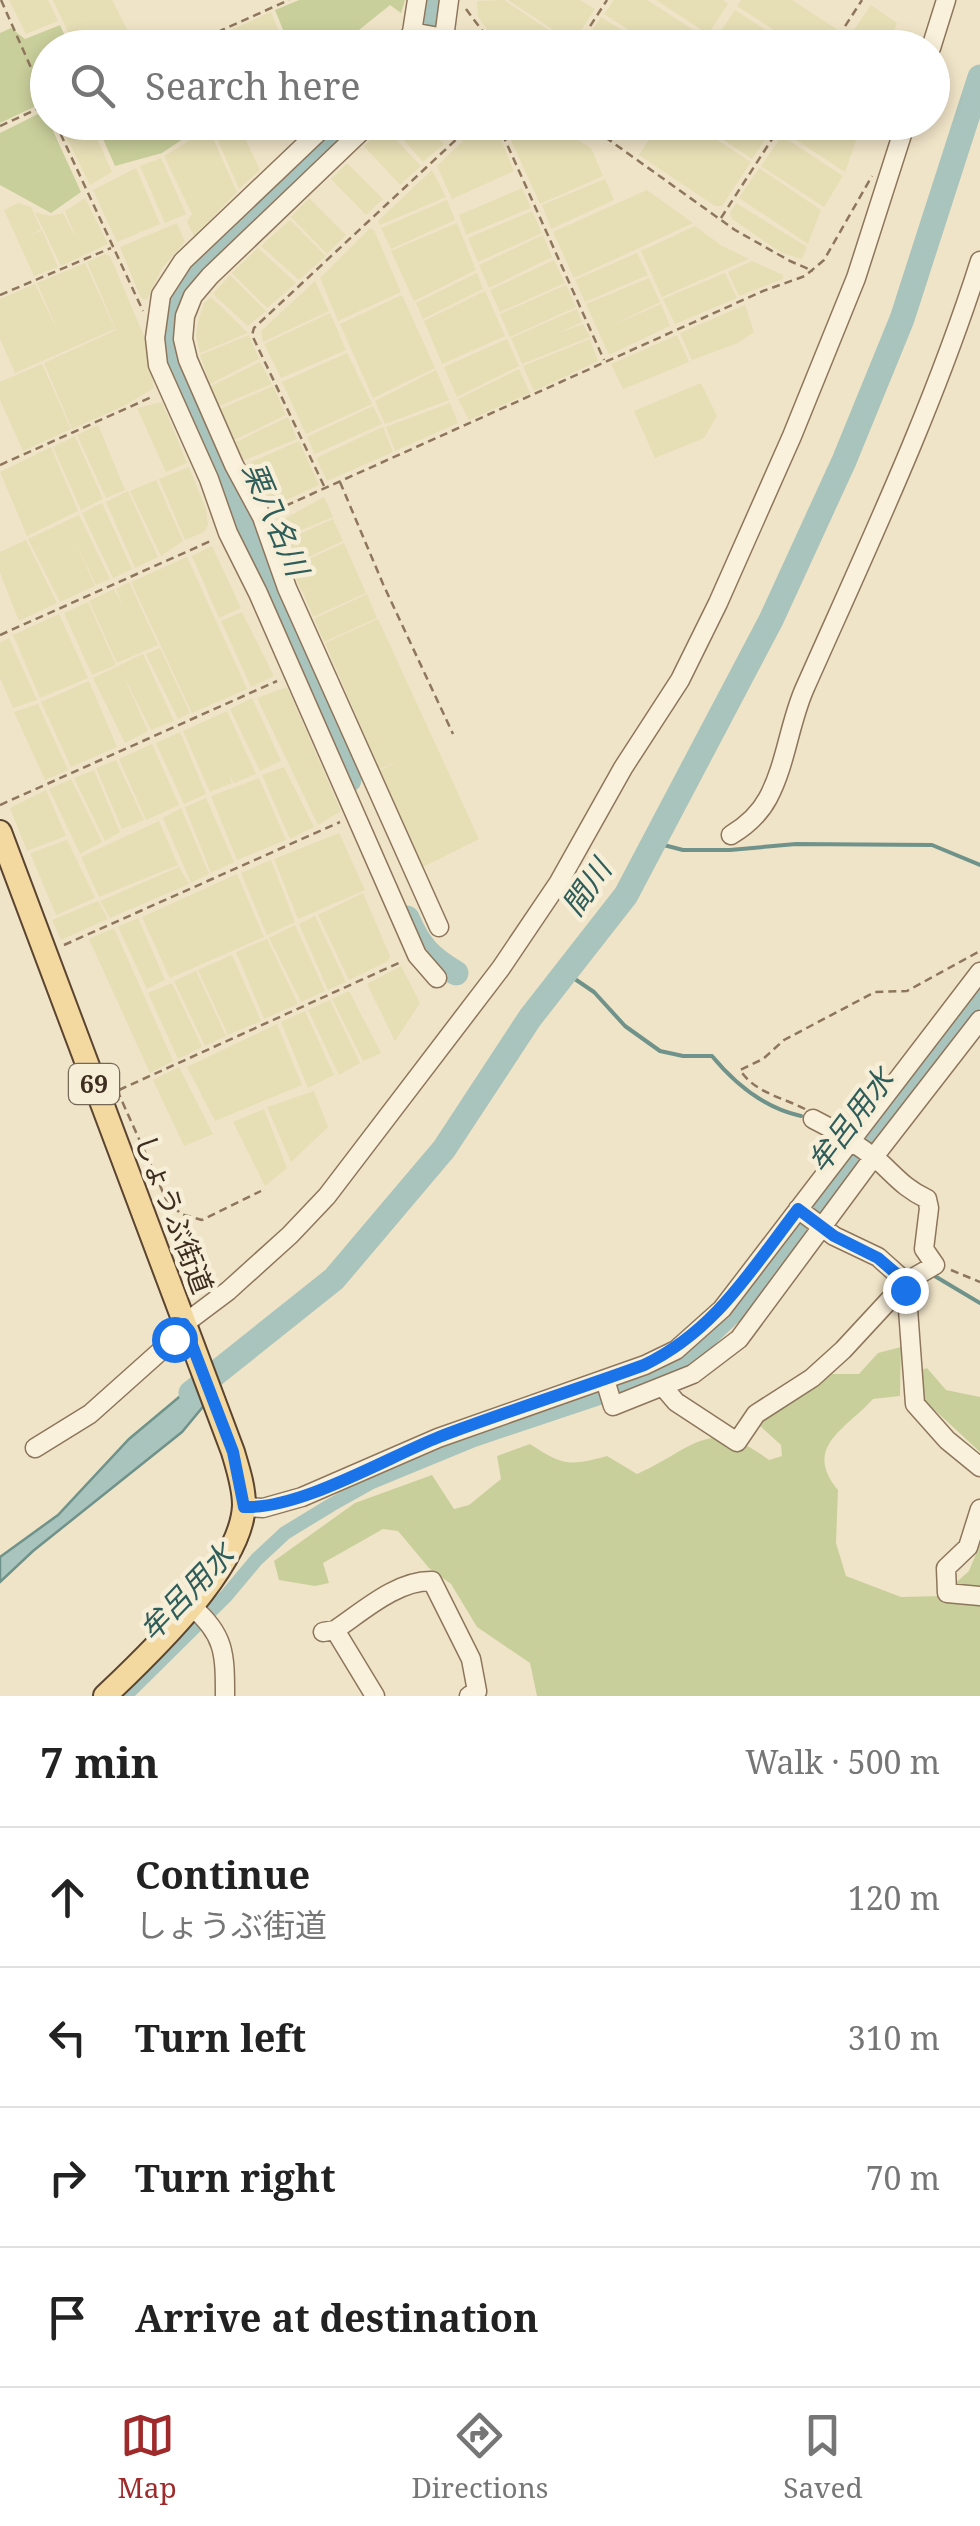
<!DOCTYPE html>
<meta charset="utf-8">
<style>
body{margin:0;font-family:"Noto Serif","Noto Sans JP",serif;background:#f2f2f2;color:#222}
.stop{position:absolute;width:30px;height:30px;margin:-22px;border:8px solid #1a73e8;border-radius:50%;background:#fff}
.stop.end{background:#1a73e8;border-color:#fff;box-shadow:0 2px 10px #0008}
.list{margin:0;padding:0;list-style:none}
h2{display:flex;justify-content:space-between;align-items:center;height:130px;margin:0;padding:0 40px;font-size:42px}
h2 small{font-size:32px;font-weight:400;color:#767676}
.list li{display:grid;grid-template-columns:65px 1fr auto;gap:30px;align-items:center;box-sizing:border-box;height:140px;padding:0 40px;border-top:2px solid #e0e0e0}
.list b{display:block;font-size:38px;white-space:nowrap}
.list p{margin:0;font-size:32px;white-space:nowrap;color:#767676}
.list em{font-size:32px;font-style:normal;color:#767676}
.icon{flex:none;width:55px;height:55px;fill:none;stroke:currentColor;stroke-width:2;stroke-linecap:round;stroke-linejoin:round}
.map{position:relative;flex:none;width:980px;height:1696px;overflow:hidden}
.search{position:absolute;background:#fff;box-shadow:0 5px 15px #0003;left:30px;right:30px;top:30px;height:110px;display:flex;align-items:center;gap:25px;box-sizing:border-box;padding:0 35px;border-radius:55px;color:#767676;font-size:38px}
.sheet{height:690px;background:#fff}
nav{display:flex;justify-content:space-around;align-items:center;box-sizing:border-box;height:140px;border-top:2px solid #e0e0e0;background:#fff;font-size:28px;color:#767676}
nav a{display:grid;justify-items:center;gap:5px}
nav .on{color:#9e2a2b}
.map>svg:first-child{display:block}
.farmland{fill:#e6deb5}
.green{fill:#c9cf9b}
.water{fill:#a9c4bc;stroke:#6f938a;stroke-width:2.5}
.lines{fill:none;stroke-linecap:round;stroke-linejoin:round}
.stream{stroke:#6f938a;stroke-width:4}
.canal{stroke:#a9c4bc;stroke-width:14}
.river{stroke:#a9c4bc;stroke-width:25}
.minor-casing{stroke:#8d765c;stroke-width:21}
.major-casing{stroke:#5b4430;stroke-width:26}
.path{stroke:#8d765c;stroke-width:2.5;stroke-dasharray:8 5;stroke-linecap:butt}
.minor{stroke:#faf1dc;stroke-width:18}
.major{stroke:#f3d9a0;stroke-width:22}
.route{stroke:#1a73e8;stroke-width:12}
.labels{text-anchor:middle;stroke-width:9;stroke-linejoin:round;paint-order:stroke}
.shield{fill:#f7eed8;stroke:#756857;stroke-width:2.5}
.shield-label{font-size:25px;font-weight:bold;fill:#3d2e20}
.street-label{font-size:28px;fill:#3d2e20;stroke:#f7eed8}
.water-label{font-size:30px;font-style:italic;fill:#2f5d5a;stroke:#f7eed8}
</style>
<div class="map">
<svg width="980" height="1696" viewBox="0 0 980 1696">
<rect width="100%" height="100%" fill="#f0e4c8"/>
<path class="farmland" d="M9,0H48L58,21L26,34Z
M53,0H112L136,47H75Z
M504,0L571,45L570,47H500L478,17L477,1Z
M508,0H580L595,9L573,43Z
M614,0H647L706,38L699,47H656L604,14Z
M656,0H723L728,4L708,34Z
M741,0H792L838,30L826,47H800L737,6Z
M871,5L897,23L887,47H873L851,34Z
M735,10L792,47H727L715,40Z
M271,12L284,44L277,48L200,47L199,44Z
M601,17L649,47H586L583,45Z
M482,122L494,123L514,171L452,199L437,166Z
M59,123H90L112,172L90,185Z
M216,123H238L260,170L239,189L212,127Z
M389,123H423L444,144L423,162Z
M528,123H551L591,148L603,176L540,204L507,131Z
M660,123H691L751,162L722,206H715L639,155Z
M698,123H759L771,131L752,159Z
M791,123H834L857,138L845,172L784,132Z
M384,127L421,166L400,185L364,146Z
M209,129L237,192L194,236L187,222L192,214L164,156Z
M782,136L843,176L824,207L761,166Z
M161,158L186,214L165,223L140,166Z
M347,163L383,199L366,215L331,179Z
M136,168L160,224L117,242L93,190Z
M759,168L821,210L808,244L739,198Z
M432,170L446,197L380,225L378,221Z
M605,179L614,200L551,229L542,205Z
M522,188L531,208L466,235L459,215Z
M647,190L693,223L574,278L553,232Z
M85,198L108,244L61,266L35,212L50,216L63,213L76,238L65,211Z
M309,198L346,235L327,254L291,217Z
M447,200L455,220L391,249L381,228Z
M18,203L31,207L41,229L27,237L42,230L58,267L34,276L4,210Z
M736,203L807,247L802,259L782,253L732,219L730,213Z
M532,211L542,233L478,262L468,238Z
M290,220L326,256L299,280L261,246Z
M177,223L185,242L162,268L147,300L141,298L120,247Z
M457,223L476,270L414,301L391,251Z
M695,226L722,246L749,259L662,297L641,251Z
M370,228L374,230L401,292L338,321L320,278Z
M543,235L552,257L489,288L479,265Z
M258,248L296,283L267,308L232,273Z
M637,253L648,275L585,302L575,280Z
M105,254L110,256L144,336L154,388L124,406L72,429L44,363L116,330L119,337L87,262Z
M554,260L565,283L500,312L490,290Z
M752,261L783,275V279L739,296L728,272Z
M85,263L115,329L15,373L0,339V299L35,284L59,333L37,283Z
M477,273L483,289L423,319L416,303Z
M725,273L737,298L675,324L663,299Z
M230,275L266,311L248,326L213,294Z
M649,278L660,302L613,325L661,304L670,326L609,355L586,304Z
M315,281L329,311L263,342L261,331Z
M566,285L576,307L510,337L500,314Z
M485,291L505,336L442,364L424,321Z
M402,295L435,368L373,398L340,324Z
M211,297L248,333L200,353L196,335L199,318L204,303Z
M745,305L754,332L738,343L692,360L680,333Z
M577,309L582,322L559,333L583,324L590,337L522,364L511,338Z
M330,313L346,350L281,378L264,344Z
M249,335L259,359L210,384L200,355Z
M677,335L689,362L623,389L611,364Z
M507,339L519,366L457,397L444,367Z
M590,339L598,361L534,391L523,366Z
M347,353L372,404L306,434L282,382Z
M260,362L272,384L219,406L211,386Z
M42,364L71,429L23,451L0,400V382Z
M519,369L530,393L469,420L458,399Z
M436,370L449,400L385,424L375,401Z
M701,383L717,416L704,438L655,458L634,411Z
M273,386L286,415L234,440L220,409Z
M162,402L187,463L166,472L137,408Z
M450,403L458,423L395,451L386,427Z
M373,406L382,424L315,454L307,437Z
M288,417L297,439L242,461L234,443Z
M98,425L125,490L106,498L77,435Z
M383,427L393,452L327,481L316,458Z
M75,436L103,499L81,510L53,447Z
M299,441L319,485L269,508L263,506L244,465Z
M51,447L78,511L27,536L0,472Z
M189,467L206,509L208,525L204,532L185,540L159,479Z
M156,480L183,541L161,556L130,491Z
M128,491L158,557L135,568L106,502Z
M324,497L333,517L282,538L279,522Z
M102,503L132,569L113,578L82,513Z
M79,515L110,579L96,585L75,541L95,586L60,602L28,539Z
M333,519L343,541L291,565L284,541Z
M26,540L57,603L19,621L0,573V552Z
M344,543L366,593L313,617L303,593L307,590L302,592L291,567Z
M212,546L241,608L219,618L192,556Z
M187,557L247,689L192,713L131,582Z
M129,582L158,645L117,663L89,601L114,589L123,606L116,589Z
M367,594L377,618L324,642L314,619Z
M88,602L116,665L92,675L64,613Z
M242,612L274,676L251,687L221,621Z
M59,614L88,678L40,698L13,635Z
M378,619L479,839L423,867L380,770L402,760L379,769L325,643Z
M9,638L37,700L13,708L0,678V643Z
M160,648L190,713L178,719L146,654Z
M143,654L174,721L151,730L122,673L148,731L125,743L93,678Z
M89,681L117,747L71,767L41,702Z
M287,687L341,811L318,825L257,698Z
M252,698L281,761L260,771L230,709Z
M38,704L68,770L45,780L14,712Z
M227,711L256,774L234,783L229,775L232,783L210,792L183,731Z
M180,732L206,794L184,804L156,743Z
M152,744L179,805L146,820L119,759Z
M116,760L144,820L122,829L96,768Z
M284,767L314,827L290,839L262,775Z
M94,770L120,832L105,841L74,778Z
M259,778L286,840L237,860L211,796Z
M71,779L102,842L80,854L49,789Z
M46,790L66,836L27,851L10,808Z
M206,798L234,862L211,873L185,807Z
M181,808L209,874L191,883L163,818Z
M159,821L178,865L99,897L81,857Z
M339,833L365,890L298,919L274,859Z
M67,840L95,898L56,915L30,853Z
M271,860L295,922L267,935L241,873Z
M179,867L189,884L110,918L100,901Z
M237,874L264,937L170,978L142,917Z
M363,893L390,956L388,961L349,980L318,915Z
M98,901L108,919L61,940L52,920Z
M315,916L346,982L328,990L299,924Z
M138,918L165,980L147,989L118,927Z
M295,925L325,991L301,1002L269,938Z
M114,928L173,1061L150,1073L89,939Z
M267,939L298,1004L264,1019L236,952Z
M232,955L261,1021L228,1035L198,970Z
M401,966L420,1003L395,1041L367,984Z
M196,971L226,1036L205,1046L174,981Z
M172,983L202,1047L178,1059L148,993Z
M349,991L381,1053L363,1061L332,999Z
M330,1000L360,1063L339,1075L308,1010Z
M305,1011L334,1075L308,1088L281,1022Z
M277,1024L302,1085L215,1121L187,1067Z
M179,1067L213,1134L184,1146L153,1080Z
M314,1091L328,1127L291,1162L267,1107Z
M264,1109L287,1168L265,1186L233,1122Z"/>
<path class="green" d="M299,0H405L401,13L390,5L349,38L331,47H290L275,10Z
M60,25L70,47L48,48L47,101L0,123V33L11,28L25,39Z
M44,111L81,192L51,213L0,185V133Z
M96,123H207L162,153L115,166Z
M901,1347L900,1396L873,1399C846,1429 802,1447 838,1490L836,1543L846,1576L901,1597L941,1596L969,1571L980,1544V1696H537L530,1663L477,1627L451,1584L429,1568L398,1531L383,1529L323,1563L329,1583L315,1586L279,1580L274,1561L355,1503L432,1475L454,1509L469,1505L501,1479L497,1456L530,1444C563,1466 570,1466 607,1456L637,1474C695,1448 709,1415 769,1460L782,1456L781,1445L760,1426L762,1414L830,1374H859L878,1353Z
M927,1368L946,1390L980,1397V1452L925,1401L918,1371Z"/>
<path class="water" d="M197,1382L206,1403L182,1432L33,1551L0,1582V1557L58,1515L129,1439Z"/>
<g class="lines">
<path class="stream" d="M656,843L683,850H730L796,844L932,845L980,865
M566,973L594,992L625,1026L660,1051L683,1056H712C736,1085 764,1108 801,1116
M933,1275L980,1303"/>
<path class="canal" d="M125,1696L226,1596L257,1559L285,1533L331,1505L372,1482L474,1440L632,1387L695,1354L742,1309L868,1138L980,997"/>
<path class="river" d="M420,48L428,28L430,0
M347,122L188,274C166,315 165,338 181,382L349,780
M407,918C419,946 430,958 456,973
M191,1393L334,1279L444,1149L530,1018L626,895L771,620L844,461L902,319L980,77"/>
<g class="minor-casing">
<path id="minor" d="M412,32L444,38L439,48
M444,38L449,0
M402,48L412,32L417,0
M931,48L946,0
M329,122L183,261L161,295L155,338L158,365L209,479L228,533L258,593L417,955L437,978
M371,122L210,276L193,296L185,316L183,339L188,360L234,465L262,517L287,588L439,927
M731,835C746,826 760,813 768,798C786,764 789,725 804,690C867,548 933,409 980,261
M798,1209L834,1236L878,1257L906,1282L915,1404L947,1440L980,1467
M605,1380L613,1406L693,1374L739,1339L873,1158L980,1020
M664,1388L676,1402L737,1442L756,1414L812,1378L843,1350L906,1282L935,1265L924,1249L929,1208L927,1199C906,1189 898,1179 882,1164C861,1147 838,1131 813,1119
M35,1448L90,1414L174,1339L184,1324L228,1291L290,1235L327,1196L501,968L559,882L623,768L680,680L718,603L792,436L856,278L906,122
M244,1507L263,1508L302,1497L438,1438L645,1365L676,1350L722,1309L980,972
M980,1509L968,1547L946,1568L947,1593L980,1596
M191,1606C225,1634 225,1654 225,1696
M335,1630L375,1696
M323,1632L335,1630C362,1612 397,1580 432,1581L471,1659L477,1691L469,1696"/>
</g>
<g class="major-casing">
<path id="major" d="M0,832L233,1452C238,1469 244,1487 244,1505C242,1567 149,1654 105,1696"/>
</g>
<path class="path" d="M1,0L48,106
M466,9L495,48
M459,40L466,48
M182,48L289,0
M576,48L607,0
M831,48L862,0
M55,122L143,311
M497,122L604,360
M584,122L735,230L790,261L813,271
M0,126L44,106
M721,218L783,122
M0,295L111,248
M0,465L154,396
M340,482L383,584L453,734
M324,486L252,335L254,328L475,122
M274,511L763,291L805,276L824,260L872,176
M0,635L213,540
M0,805L277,681
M64,945L340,822
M117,1090L166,1199L181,1214L202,1220L261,1191
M119,1090L403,961
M805,1109C782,1097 755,1093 740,1070L763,1059L784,1040L875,992L907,991L980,951
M951,1270L980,1282"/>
<use href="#minor" class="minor"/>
<use href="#major" class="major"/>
</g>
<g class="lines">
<path class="route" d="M174,1339L184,1324L233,1452L244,1507C301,1509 384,1459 439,1437C507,1411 576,1390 644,1365C715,1331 751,1270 798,1209L834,1236L878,1258L906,1282L905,1290"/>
</g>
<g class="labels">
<rect class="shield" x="69" y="1064" width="50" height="40" rx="8"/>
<g class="shield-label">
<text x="94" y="1093">69</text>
</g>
<g class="street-label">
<text transform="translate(174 1214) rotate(69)" y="10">しょうぶ街道</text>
</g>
<g class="water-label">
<text transform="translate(275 519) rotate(67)" y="10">栗八名川</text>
<text transform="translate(587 888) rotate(-55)" y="10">間川</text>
<text transform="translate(851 1121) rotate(-53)" y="10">牟呂用水</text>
<text transform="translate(187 1593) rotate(-46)" y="10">牟呂用水</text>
</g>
</g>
</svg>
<div class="stop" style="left:174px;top:1339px"></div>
<div class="stop end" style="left:905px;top:1290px"></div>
<div class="search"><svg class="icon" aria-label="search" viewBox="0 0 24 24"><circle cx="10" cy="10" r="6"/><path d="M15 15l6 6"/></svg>Search here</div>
</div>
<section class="sheet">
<h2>7 min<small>Walk · 500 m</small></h2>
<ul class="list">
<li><svg class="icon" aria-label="ahead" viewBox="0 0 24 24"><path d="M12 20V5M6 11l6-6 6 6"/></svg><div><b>Continue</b><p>しょうぶ街道</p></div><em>120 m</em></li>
<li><svg class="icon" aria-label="left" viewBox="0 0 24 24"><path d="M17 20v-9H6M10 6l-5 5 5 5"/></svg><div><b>Turn left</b></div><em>310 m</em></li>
<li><svg class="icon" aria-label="right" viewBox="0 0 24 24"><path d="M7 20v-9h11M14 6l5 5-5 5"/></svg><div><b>Turn right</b></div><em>70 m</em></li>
<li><svg class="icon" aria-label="arrive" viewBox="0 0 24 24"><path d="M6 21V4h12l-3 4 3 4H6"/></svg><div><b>Arrive at destination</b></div></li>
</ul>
</section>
<nav>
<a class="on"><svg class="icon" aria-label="map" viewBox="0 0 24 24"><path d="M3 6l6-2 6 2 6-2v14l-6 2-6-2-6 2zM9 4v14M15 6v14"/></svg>Map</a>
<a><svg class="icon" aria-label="directions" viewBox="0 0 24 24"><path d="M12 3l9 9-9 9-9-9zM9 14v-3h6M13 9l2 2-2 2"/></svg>Directions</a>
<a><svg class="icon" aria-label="saved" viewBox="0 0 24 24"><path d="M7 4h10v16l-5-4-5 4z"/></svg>Saved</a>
</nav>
